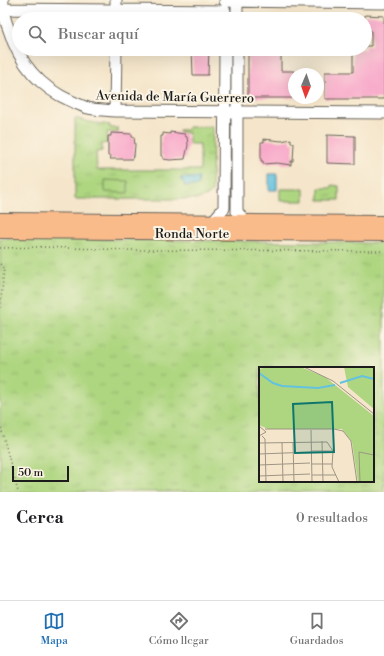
<!DOCTYPE html>
<html lang="es">
<meta charset="utf-8">
<style>
body{margin:0;font-family:"Libre Bodoni",serif;background:#f6f6f6;color:#202124}
.compass{position:absolute;left:288px;top:68px;width:36px;height:36px;border-radius:50%;background:#fff;box-shadow:0 4px 16px #0002;rotate:182deg}
.scale{position:absolute;left:12px;bottom:10px;width:57px;box-sizing:border-box;padding-left:4px;border:2px solid #1c1c1c;border-top:0;font-size:11px;line-height:14px;white-space:nowrap;color:#1c1c1c;-webkit-text-stroke:3px #fcf5e5;paint-order:stroke}
.list{margin:0;padding:0;list-style:none}
h2{display:flex;justify-content:space-between;align-items:center;height:52px;margin:0;padding:0 16px;font-size:17px}
h2 small{font-size:13px;font-weight:400;color:#757577}
.icon{flex:none;width:22px;height:22px;fill:none;stroke:currentColor;stroke-width:2;stroke-linecap:round;stroke-linejoin:round}
.map{position:relative;flex:none;width:384px;height:492px;overflow:hidden}
.search{position:absolute;background:#fff;box-shadow:0 4px 16px #0002;left:12px;right:12px;top:12px;height:44px;display:flex;align-items:center;gap:10px;box-sizing:border-box;padding:0 14px;border-radius:22px;color:#757577;font-size:15px}
.sheet{height:108px;background:#fff}
nav{display:flex;justify-content:space-around;align-items:center;box-sizing:border-box;height:56px;border-top:1px solid #e0e0e0;background:#fff;font-size:11px;color:#757577}
nav a{display:grid;justify-items:center;gap:2px}
nav .on{color:#1f6fb2}
.map>svg:first-child{display:block}
.grass{fill:url(#grass-tufts);stroke:#65794e;fill-rule:evenodd}
.pitch{fill:#aed680;stroke:#65794e}
.water{fill:url(#water-ripples);stroke:#3f6f7e}
.building{fill:#f8a8c9}
.lines{fill:none;stroke-linecap:round;stroke-linejoin:round}
.minor-casing{stroke:#686359;stroke-width:13}
.major-casing{stroke:#686359;stroke-width:16}
.path{stroke:#686359;stroke-width:1.5;stroke-dasharray:1 3;stroke-linecap:butt}
.minor{stroke:#fff;stroke-width:11}
.major{stroke:#fabb8b;stroke-width:14}
.labels{text-anchor:middle;stroke-width:4;stroke-linejoin:round;paint-order:stroke}
.street-label{font-size:13px;fill:#1c1c1c;stroke:#fcf5e5}
.inset-river{fill:none;stroke:#62c2e0;stroke-width:2}
.inset-road{fill:none;stroke:#9e9585;stroke-width:1}
.view{fill:#0f766e;fill-opacity:0.15;stroke:#0f766e;stroke-width:2}
.inset-edge{fill:none;stroke:#1c1c1c;stroke-width:2}
</style>
<div class="map">
<svg width="384" height="492" viewBox="0 0 384 492">
<defs>
<pattern id="grass-tufts" width="24" height="20" patternUnits="userSpaceOnUse"><rect width="24" height="20" fill="#aed680"/><path d="M3 7l-1-3M5 7V3M7 7l1-3M15 17l-1-3M17 17v-4M19 17l1-3" fill="none" stroke="#95b76e"/></pattern>
<pattern id="water-ripples" width="26" height="14" patternUnits="userSpaceOnUse"><rect width="26" height="14" fill="#62c2e0"/><path d="M2 4q2-2 4 0t4 0M15 11q2-2 4 0t4 0" fill="none" stroke="#54a6c0"/></pattern>
</defs>
<rect width="100%" height="100%" fill="#fcf5e5"/>
<filter id="ink" filterUnits="userSpaceOnUse"><feTurbulence type="fractalNoise" baseFrequency=".025" numOctaves="2"/><feDisplacementMap in="SourceGraphic" scale="8" xChannelSelector="R" yChannelSelector="G"/><feConvolveMatrix kernelMatrix="1 2 1 2 8 2 1 2 1" color-interpolation-filters="sRGB"/></filter>
<filter id="wash" filterUnits="userSpaceOnUse"><feTurbulence type="fractalNoise" baseFrequency=".012" numOctaves="4" result="noise"/><feDisplacementMap in="SourceGraphic" scale="16" xChannelSelector="R" yChannelSelector="G"/><feGaussianBlur stdDeviation="0.9" result="paint"/><feColorMatrix in="noise" values="0 0 0 0 0 0 0 0 0 0 0 0 0 0 0 0 0 1.4 0 .05"/><feComposite in="paint" operator="in"/></filter>
<g filter="url(#wash)">
<rect width="100%" height="100%" fill="#f5e6cb"/>
<path class="grass" d="M75,118L89,122L110,125V128H118V133L107,132V143L102,144V151L96,152L97,170H200V144H189V133L179,132V130H188V127H213L212,192L207,196L198,199H75Z
M229,131H232V195H228Z
M332,185L339,186V200H319V188H332Z
M0,238L384,243V492H0ZM260,368H373V481H260Z"/>
<path class="pitch" d="M105,180L128,181V193L105,192Z
M280,189H304V201H280Z"/>
<path class="water" d="M269,174H277V190H269Z
M181,178H199L198,186H184V182L181,181Z"/>
<g id="blocks">
<path class="building" d="M365,15L384,16V99H325V72H353V49H365V46H371V30H365Z
M192,49H209L208,75H193Z
M248,49H281V71H294V98H248Z
M170,132L185,134V136L187,137L188,145L185,159L170,160L163,159V156H161V136H163V133L170,134Z
M111,133L132,134V137H134L135,145L134,156H133L132,159H110L111,156H108V136H111Z
M327,135L355,136V164L327,163Z
M264,139L281,141L291,139V143H294L293,161H291V165L277,163L263,164V161H261V142H264Z"/>
</g>
</g>
<g filter="url(#ink)">
<use href="#blocks" fill-opacity="0" stroke="#686359" stroke-width="1"/>
<g class="lines">
<g class="minor-casing">
<path id="minor" d="M3,0C2,11 5,20 9,30C19,62 39,87 71,101C76,103 82,106 88,108C96,110 106,110 115,111L384,113
M225,1L384,3
M3,9L225,11
M116,19V0
M237,19V0
M237,49V212L245,221
M115,111L116,49
M213,221L224,208L225,49"/>
</g>
<g class="major-casing">
<path id="major" d="M0,220L384,223
M0,231L384,234"/>
</g>
<path class="path" d="M0,248L41,247L130,250L384,251
M0,264L4,269L0,310
M0,424L18,492"/>
<use href="#minor" class="minor"/>
<use href="#major" class="major"/>
</g>
</g>
<g class="labels">
<g class="street-label">
<text transform="translate(175 96) rotate(1)" y="5">Avenida de María Guerrero</text>
<text x="192" y="238">Ronda Norte</text>
</g>
</g>
<g transform="translate(259 367)">
<rect width="115" height="115" fill="#f5e6cb"/>
<path d="M9,0L44,1L66,10L115,49V115H99L93,75L83,62H9L0,58V2ZM85,0H115V42L89,20Z" fill="#aed680"/>
<path class="inset-river" d="M0,6L14,16L23,19L59,21L76,18M81,16L103,9L115,12"/>
<path class="inset-road" d="M45,0L74,14L115,47M0,59L7,65L0,69M6,62H75L84,64L92,74L98,115M52,63L53,115M3,69L6,72L7,115M63,74L64,115M23,75L24,115M34,75L35,115M0,76L68,75L74,84L73,100L80,115M52,84H74M0,87L52,85M52,97H73M0,98L51,96M53,108H77M0,109L51,107M101,115L100,85L115,88"/>
<path class="view" d="M73,35L75,85L36,86L34,37Z"/>
<rect width="115" height="115" class="inset-edge"/>
</g>
</svg>
<svg class="compass" viewBox="-18 -18 36 36"><path d="M0-13l5 13h-10z" fill="#e53935"/><path d="M0 13l5-13h-10z" fill="#757577"/></svg>
<div class="scale">50 m</div>
<div class="search"><svg class="icon" aria-label="search" viewBox="0 0 24 24"><circle cx="10" cy="10" r="6"/><path d="M15 15l6 6"/></svg>Buscar aquí</div>
</div>
<section class="sheet">
<h2>Cerca<small>0 resultados</small></h2>
<ul class="list">
</ul>
</section>
<nav>
<a class="on"><svg class="icon" aria-label="map" viewBox="0 0 24 24"><path d="M3 6l6-2 6 2 6-2v14l-6 2-6-2-6 2zM9 4v14M15 6v14"/></svg>Mapa</a>
<a><svg class="icon" aria-label="directions" viewBox="0 0 24 24"><path d="M12 3l9 9-9 9-9-9zM9 14v-3h6M13 9l2 2-2 2"/></svg>Cómo llegar</a>
<a><svg class="icon" aria-label="saved" viewBox="0 0 24 24"><path d="M7 4h10v16l-5-4-5 4z"/></svg>Guardados</a>
</nav>
